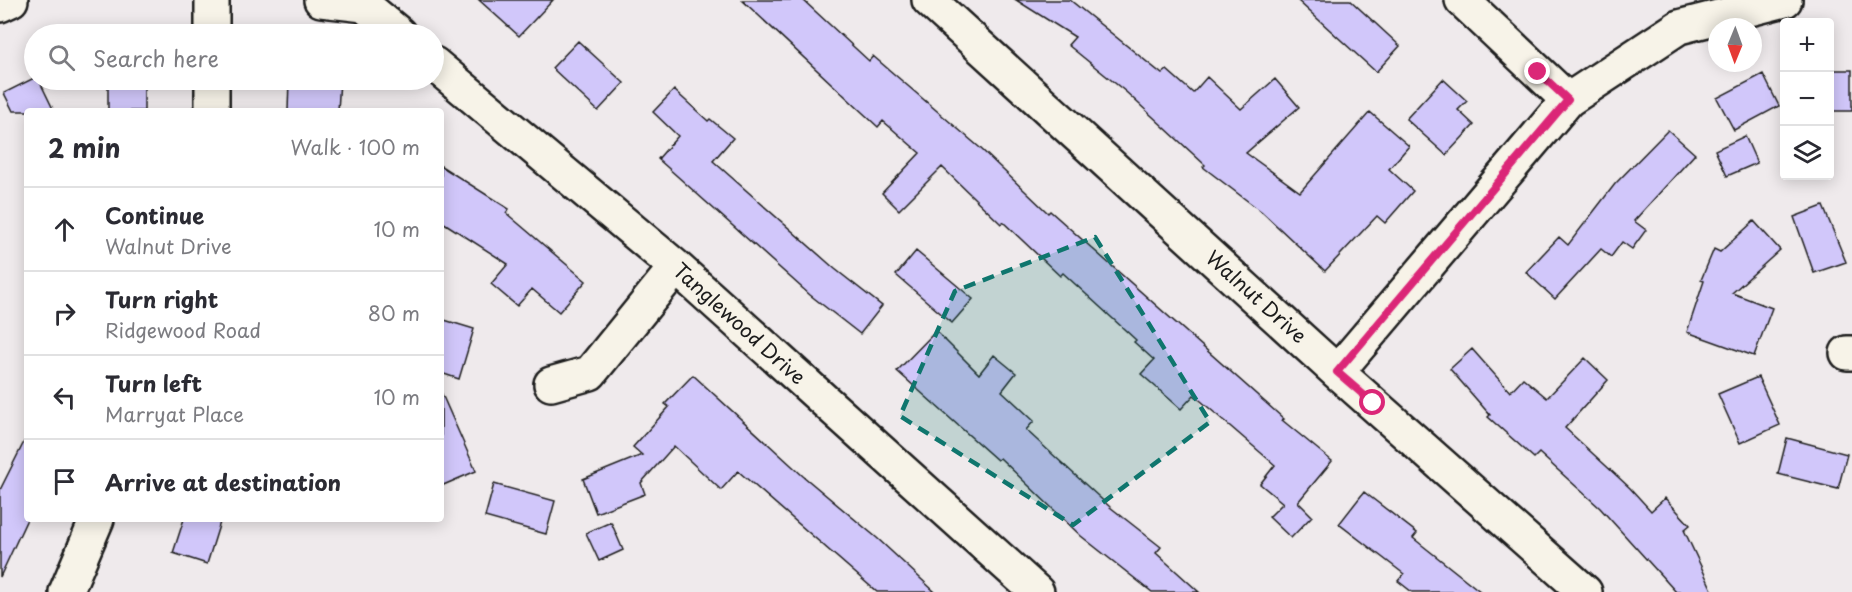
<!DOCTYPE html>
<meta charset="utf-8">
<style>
body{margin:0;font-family:"Playpen Sans",sans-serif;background:#f7f7f7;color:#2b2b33}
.controls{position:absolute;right:18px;top:18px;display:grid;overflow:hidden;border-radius:6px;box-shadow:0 3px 15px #0003}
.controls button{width:54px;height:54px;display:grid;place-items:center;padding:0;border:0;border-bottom:2px solid #e1e1e2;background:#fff;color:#2b2b33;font:30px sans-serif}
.compass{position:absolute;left:1708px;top:18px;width:54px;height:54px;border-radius:50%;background:#fff;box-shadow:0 3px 15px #0003;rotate:181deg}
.stop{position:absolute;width:18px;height:18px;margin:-14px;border:4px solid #db2777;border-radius:50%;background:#fff}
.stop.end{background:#db2777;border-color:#fff;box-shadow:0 2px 6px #0008}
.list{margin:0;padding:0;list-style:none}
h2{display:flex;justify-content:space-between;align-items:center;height:78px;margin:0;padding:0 24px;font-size:26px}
h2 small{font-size:20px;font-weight:400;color:#7c7c81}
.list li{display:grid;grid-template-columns:39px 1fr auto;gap:18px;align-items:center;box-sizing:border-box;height:84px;padding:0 24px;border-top:2px solid #e1e1e2}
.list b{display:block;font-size:22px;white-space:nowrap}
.list p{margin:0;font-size:20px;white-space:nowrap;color:#7c7c81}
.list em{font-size:20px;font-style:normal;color:#7c7c81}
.icon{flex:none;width:33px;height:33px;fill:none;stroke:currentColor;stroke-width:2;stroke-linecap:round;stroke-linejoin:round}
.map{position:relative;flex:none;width:1852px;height:592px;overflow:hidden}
.search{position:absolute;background:#fff;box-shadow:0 3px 15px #0003;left:24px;top:24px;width:420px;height:66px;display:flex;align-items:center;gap:15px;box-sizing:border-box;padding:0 21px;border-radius:33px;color:#7c7c81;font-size:22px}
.panel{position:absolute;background:#fff;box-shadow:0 3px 15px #0003;left:24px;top:108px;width:420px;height:414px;border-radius:6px}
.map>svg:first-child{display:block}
.building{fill:#d1c7fa;stroke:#1c1c1c;stroke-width:1.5}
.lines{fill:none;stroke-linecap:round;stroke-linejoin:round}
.street-casing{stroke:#1c1c1c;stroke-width:38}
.street{stroke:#f7f3e8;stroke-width:33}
.route{stroke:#db2777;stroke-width:8}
.marked{fill:#0f766e;fill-opacity:0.2;stroke:#0f766e;stroke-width:4.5;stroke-dasharray:12 8;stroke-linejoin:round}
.labels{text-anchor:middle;stroke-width:4.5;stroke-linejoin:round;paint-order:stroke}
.street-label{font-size:20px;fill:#1c1c1c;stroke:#f7f3e8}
</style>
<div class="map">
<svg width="1852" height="592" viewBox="0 0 1852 592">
<rect width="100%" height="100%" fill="#efeaec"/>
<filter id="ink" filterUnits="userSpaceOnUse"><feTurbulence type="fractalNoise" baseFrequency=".0167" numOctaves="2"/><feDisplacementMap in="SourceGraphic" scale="12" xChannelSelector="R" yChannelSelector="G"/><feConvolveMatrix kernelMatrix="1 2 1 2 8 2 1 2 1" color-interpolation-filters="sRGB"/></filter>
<g filter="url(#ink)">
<path class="building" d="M479,0H553L519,36Z
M742,0H803L869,61L873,56L979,147L1048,213L1050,211L1284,419L1282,420L1332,461L1298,502L1312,516L1291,538L1269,517L1283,503L1260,484L1275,465L1194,395L1181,409L1141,374L1154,360L1134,342L1136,340L1063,273L1060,276L1003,222L1001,224L942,167L899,210L882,193L920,153L883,121L878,127Z
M1016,0H1070L1162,74L1167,70L1193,93L1207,77L1241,109L1275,79L1299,107L1246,153L1300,192L1370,112L1409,146L1389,169L1413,191L1385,223L1377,216L1325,271L1262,212L1203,167L1205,165L1126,92L1068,45L1075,37Z
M1297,0H1350L1400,46L1376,72Z
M578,41L624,83L598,111L552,68Z
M1830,70H1852V111H1830Z
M1763,74L1779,106L1734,130L1717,98Z
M34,78L39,80L54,111H13L4,93Z
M1443,79L1467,101L1458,110L1474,125L1446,155L1406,119Z
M108,80H144V111H108Z
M289,80H340L338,111H288Z
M674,90L708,121L710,119L733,138L713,161L835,269L882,306L860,334L810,295L658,159L678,136L653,112Z
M1668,130L1695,154L1634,221L1646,230L1632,249L1622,242L1611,257L1601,249L1555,299L1526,272L1559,237L1568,245L1615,184Z
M1745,136L1757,163L1727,176L1715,150Z
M441,166L509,209L506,213L586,281L559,312L532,289L517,306L491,284L508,264L441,221Z
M1823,206L1846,262L1814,273L1794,217Z
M1754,221L1780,250L1732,293L1772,308L1754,356L1687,332L1704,281L1701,280L1714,249L1720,252Z
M916,251L973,299L952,323L896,275Z
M441,319L474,329L459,379L441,373Z
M936,331L979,374L994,355L1016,373L1002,391L1034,421L1026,430L1110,507L1161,547L1156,553L1199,592H1152L1081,536L1000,458L997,460L897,371Z
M1472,349L1510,392L1523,378L1547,398L1585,358L1608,380L1565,428L1630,488L1651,511L1665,498L1690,525L1684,530L1713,592H1676L1600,508L1539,453L1534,458L1488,417L1490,415L1450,369Z
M693,375L803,476L877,538L935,592H877L738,471L721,490L674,446L641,483L645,494L596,513L583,479L642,455L633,447L669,407L665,404Z
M1758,377L1780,425L1740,443L1718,394Z
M441,392L476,471L441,486Z
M27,436V519L0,577V490Z
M1787,438L1847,454L1838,489L1778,474Z
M494,484L555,501L546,534L485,517Z
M1364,492L1417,533L1413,538L1481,592H1412L1398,581L1404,574L1339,524Z
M184,519H221L207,564L173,553Z
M611,522L623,550L599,561L586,533Z"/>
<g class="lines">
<g class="street-casing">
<path id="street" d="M321,0L364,5L399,34
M929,0L1337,372L1585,592
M1462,0L1568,100
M0,5L11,0
M212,34V0
M434,64L676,267L1037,592
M212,111V80
M1847,353H1852
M1337,372L1568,100L1679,27L1785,0
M551,384L590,373L676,267
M66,592L97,519"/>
</g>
<use href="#street" class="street"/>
</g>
</g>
<g class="lines" filter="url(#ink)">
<path class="route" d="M1373,403L1337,372L1568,100L1538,72"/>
</g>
<path class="marked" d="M1095,237L1210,422L1073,525L900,416L955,291Z"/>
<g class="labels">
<g class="street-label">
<text transform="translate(1256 297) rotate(42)" y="7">Walnut Drive</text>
<text transform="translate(739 324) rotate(42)" y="7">Tanglewood Drive</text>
</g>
</g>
</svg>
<div class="controls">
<button>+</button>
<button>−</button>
<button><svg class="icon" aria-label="layers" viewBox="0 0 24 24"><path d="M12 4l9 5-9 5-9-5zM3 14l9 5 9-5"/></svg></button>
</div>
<svg class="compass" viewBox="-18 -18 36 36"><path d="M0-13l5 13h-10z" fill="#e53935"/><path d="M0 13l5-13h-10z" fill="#7c7c81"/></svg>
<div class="stop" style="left:1373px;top:403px"></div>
<div class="stop end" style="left:1538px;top:72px"></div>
<div class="search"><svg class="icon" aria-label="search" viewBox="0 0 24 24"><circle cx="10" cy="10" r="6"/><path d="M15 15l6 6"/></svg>Search here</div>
<section class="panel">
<h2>2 min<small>Walk · 100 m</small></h2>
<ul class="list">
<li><svg class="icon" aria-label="ahead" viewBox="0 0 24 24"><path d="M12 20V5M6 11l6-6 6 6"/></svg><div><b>Continue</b><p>Walnut Drive</p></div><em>10 m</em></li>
<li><svg class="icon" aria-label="right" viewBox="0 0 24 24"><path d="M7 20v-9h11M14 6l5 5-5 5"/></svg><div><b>Turn right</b><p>Ridgewood Road</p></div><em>80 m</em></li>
<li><svg class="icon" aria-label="left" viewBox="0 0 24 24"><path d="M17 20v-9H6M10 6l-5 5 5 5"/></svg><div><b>Turn left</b><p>Marryat Place</p></div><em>10 m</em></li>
<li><svg class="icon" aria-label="arrive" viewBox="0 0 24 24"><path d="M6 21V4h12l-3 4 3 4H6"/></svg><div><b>Arrive at destination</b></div></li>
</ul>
</section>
</div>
